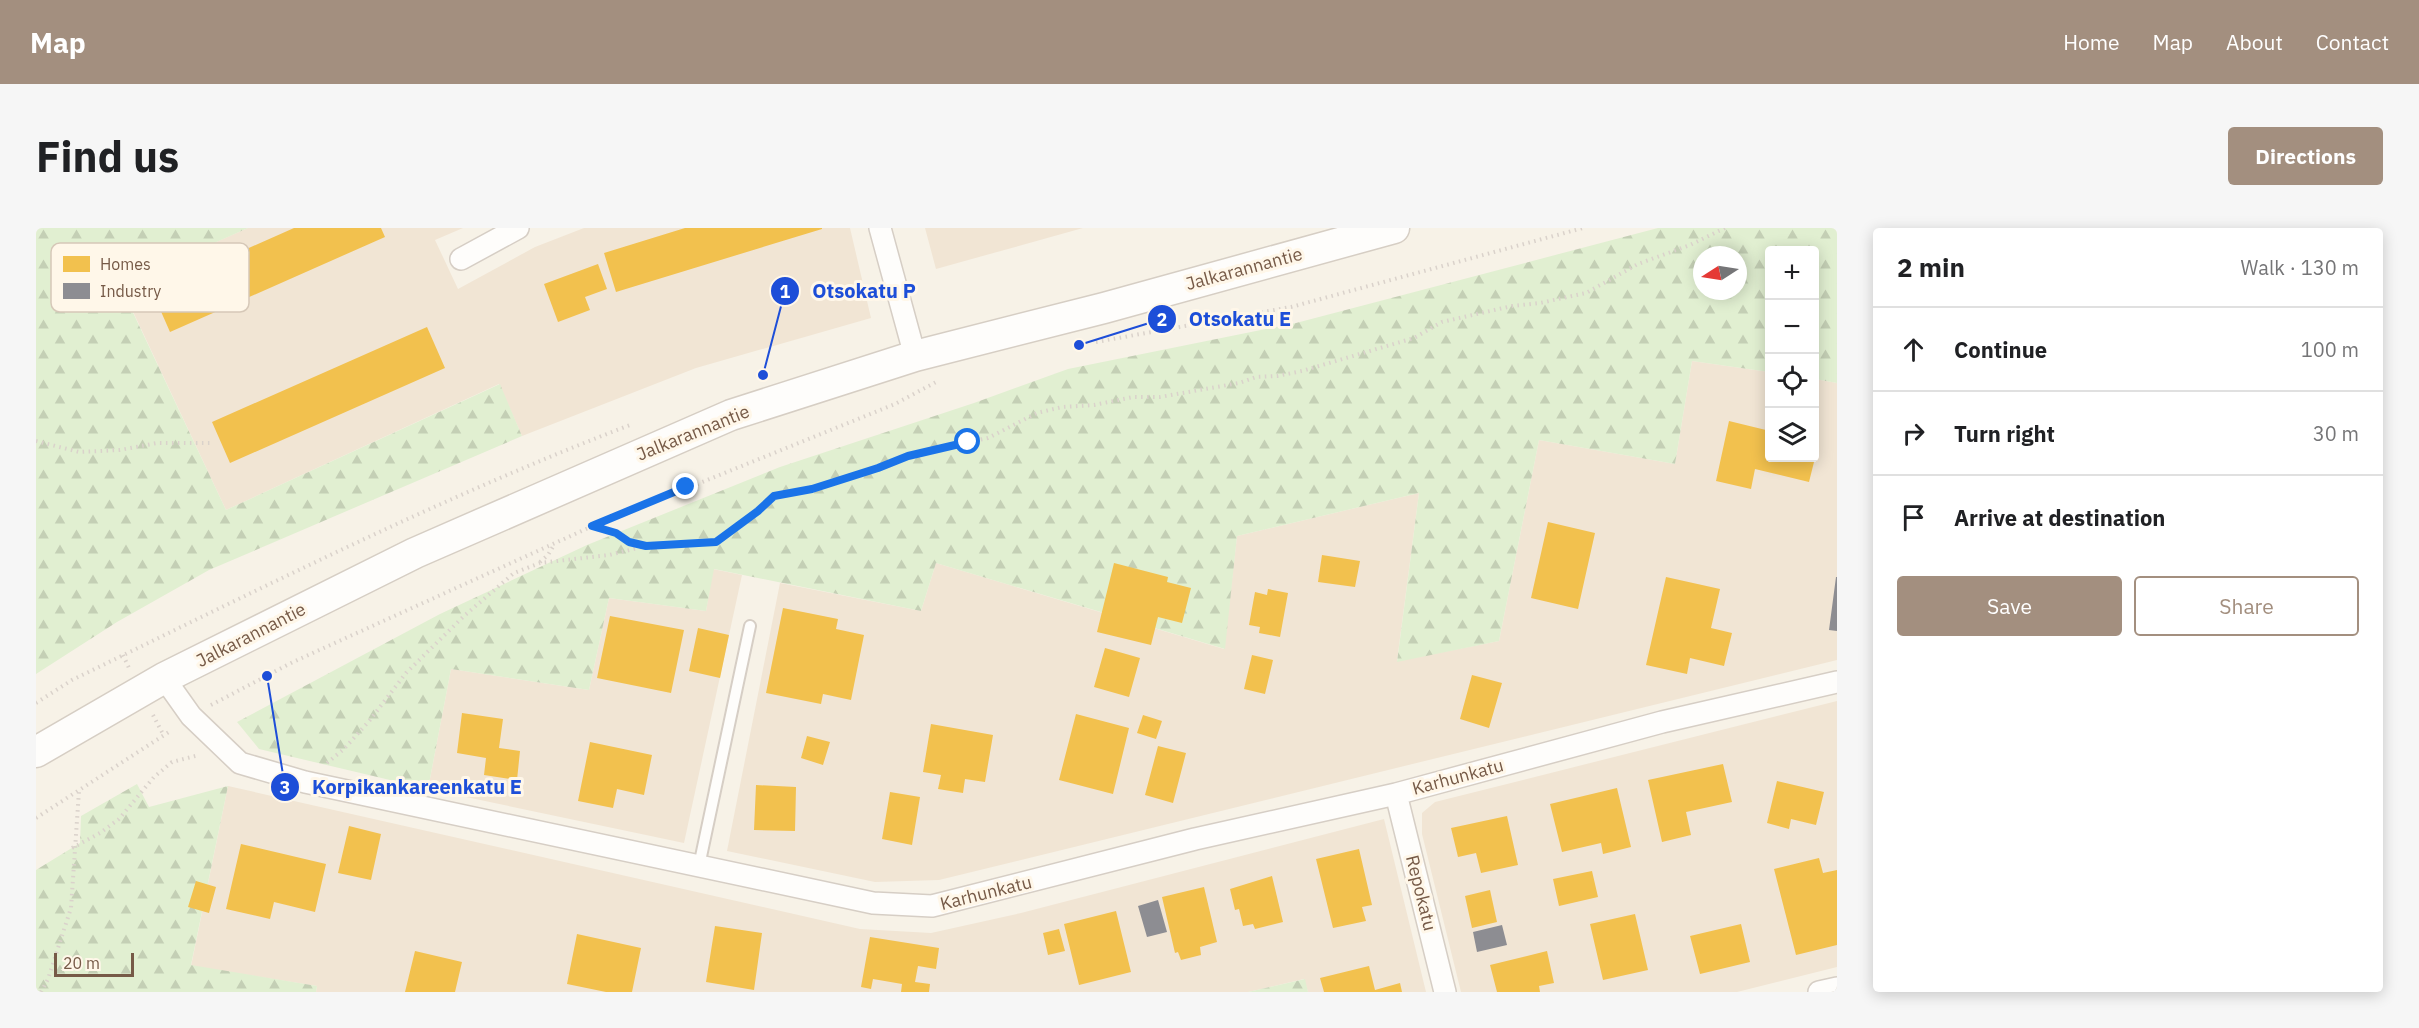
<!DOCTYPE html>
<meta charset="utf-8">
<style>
body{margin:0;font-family:"IBM Plex Sans",sans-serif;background:#f6f6f6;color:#202124}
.controls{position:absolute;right:18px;top:18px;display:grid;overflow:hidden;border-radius:6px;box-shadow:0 3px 15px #0003}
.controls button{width:54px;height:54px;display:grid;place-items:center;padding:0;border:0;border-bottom:2px solid #e0e0e0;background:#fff;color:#202124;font:30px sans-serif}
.compass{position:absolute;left:1657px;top:18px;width:54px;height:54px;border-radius:50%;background:#fff;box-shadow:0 3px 15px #0003;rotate:258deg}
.scale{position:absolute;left:18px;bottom:15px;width:80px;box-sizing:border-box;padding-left:6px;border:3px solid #765a47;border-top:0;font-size:16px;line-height:21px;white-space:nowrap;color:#765a47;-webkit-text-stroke:4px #fff7e9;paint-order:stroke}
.stop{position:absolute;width:18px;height:18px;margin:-14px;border:4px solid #1a73e8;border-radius:50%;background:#fff}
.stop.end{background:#1a73e8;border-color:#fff;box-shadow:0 2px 6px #0008}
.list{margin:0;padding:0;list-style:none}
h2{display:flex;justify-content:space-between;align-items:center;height:78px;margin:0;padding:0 24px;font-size:26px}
h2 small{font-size:20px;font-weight:400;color:#757577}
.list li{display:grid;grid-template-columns:39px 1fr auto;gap:18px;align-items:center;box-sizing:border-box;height:84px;padding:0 24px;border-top:2px solid #e0e0e0}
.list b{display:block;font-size:22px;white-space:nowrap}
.list em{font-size:20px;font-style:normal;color:#757577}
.actions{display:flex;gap:12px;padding:18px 24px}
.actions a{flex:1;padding:14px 0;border:2px solid #a38f7f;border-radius:6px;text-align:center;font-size:21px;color:#a38f7f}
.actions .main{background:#a38f7f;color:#fff}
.icon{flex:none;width:33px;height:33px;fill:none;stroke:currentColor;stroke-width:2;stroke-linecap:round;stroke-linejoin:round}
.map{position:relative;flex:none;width:1801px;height:764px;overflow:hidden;border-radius:6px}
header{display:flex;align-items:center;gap:36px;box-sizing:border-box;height:84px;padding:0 30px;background:#a38f7f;color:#fff}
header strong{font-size:28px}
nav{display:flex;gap:33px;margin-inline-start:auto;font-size:21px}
.intro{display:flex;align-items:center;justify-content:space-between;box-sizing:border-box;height:144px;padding:0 36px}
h1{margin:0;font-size:42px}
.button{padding:15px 27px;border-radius:6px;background:#a38f7f;color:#fff;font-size:21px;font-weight:700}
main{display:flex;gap:36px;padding:0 36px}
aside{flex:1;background:#fff;border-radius:6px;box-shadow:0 3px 15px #0003}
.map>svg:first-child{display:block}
.residential{fill:#f1e5d4}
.forest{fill:url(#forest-firs);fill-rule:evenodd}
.homes{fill:#f2c14e}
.industry{fill:#8d8d92}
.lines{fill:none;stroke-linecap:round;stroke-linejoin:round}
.service-casing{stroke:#d6cec5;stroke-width:14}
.minor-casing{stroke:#d6cec5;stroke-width:24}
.secondary-casing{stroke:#d6cec4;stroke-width:33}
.path{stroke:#dad2cb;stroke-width:4;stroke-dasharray:1.5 4.5;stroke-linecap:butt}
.service{stroke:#fefdfb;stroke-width:10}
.minor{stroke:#fefdfb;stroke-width:21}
.secondary{stroke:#fefdfb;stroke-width:30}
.route{stroke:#1a73e8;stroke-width:8}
.labels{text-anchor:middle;stroke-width:6;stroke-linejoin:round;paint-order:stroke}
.street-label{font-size:18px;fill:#765a47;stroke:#fff7e9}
.key{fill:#fff7e9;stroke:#d6c8b8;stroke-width:1.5}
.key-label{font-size:16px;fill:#765a47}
.leader{fill:none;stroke:#1d4ed8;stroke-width:2}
.callout-dot{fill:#1d4ed8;stroke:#fff7e9;stroke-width:2}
.mark-label{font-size:18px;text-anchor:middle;font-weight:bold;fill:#fff}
.callout-label{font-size:20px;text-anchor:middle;font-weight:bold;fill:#1d4ed8;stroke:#fff7e9;stroke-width:6;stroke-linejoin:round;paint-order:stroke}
</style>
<header>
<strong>Map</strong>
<nav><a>Home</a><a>Map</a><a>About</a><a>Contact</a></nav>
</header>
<div class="intro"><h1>Find us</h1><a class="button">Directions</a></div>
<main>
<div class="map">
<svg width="1801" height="764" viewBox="0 0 1801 764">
<defs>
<pattern id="forest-firs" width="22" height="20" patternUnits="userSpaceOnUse" patternTransform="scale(1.5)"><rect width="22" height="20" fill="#e1efd1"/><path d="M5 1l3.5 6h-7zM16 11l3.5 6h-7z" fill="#c4cfb5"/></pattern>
</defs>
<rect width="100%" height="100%" fill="#f7f2e7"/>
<path class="residential" d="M212,0H427L399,12L422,61L499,19L548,0H814L835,90L660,140L486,208L463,156L190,282L84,56Z
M889,0H1047L900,41Z
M1656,133L1733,144L1734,230H1778L1779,151L1801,155V432L903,652L839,654L691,623L744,355L885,383L900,335L1188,421L1201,308L1383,265L1361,433L1463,413L1503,212L1639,236Z
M677,341L706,347L648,615L392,561L415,441L553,462L573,370L670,383Z
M1801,473V739L1701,764H1425L1386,606V585L1399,574Z
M192,558L824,701L895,705L985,685L1348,591L1390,764H1272L1268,751L1212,764H280L281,758L155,738Z"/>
<path class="forest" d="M0,0H212L84,57L190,282L464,156L486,208L173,342L81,394L0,446Z
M1622,0H1801V155L1779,151L1778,22H1734L1733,144L1656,133L1639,236L1503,212L1463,413L1361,434L1383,265L1201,308L1189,421L900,335L885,383L678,341L670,383L573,370L553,462L415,441L392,561L223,521L201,494L404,386L551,317L744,239L938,175L1032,141L1260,95ZM1666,27H1702V63H1666Z
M101,556L113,579L192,558L155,737L281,758L280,764H0V642L44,615L45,588Z
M1269,751L1272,764H1212Z"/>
<path class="homes" d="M258,0H345L349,9L134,104L116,63Z
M649,0H786V1L580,64L568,25Z
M562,36L571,61L549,69L554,82L522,94L508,56Z
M391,99L409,140L194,235L176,194Z
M1693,193L1734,203V230H1779L1773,254L1719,241L1715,261L1680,253Z
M1512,294L1559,305L1542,381L1495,370Z
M1286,327L1324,333L1319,359L1282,354Z
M1078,335L1132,349L1131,354L1155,360L1146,395L1122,389L1115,417L1061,404Z
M1630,349L1684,361L1675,400L1696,405L1688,438L1654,430L1651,446L1610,437Z
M1232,361L1252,365L1244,409L1223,405L1224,399L1213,397L1219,364L1231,367Z
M747,380L802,391L800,401L828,407L815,472L787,466L785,476L730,465Z
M574,388L648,402L635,465L561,450Z
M662,400L693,407L684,450L653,443Z
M1069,420L1104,430L1093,469L1058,459Z
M1216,427L1237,432L1229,466L1208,461Z
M1436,447L1466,455L1453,500L1424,491Z
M426,485L467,491L463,520L484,523L481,552L448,547L450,530L421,525Z
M1040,486L1093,500L1077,566L1023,552Z
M1107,487L1126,493L1120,511L1101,505Z
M895,496L957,507L949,554L929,551L927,565L902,561L905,547L887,544Z
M771,508L794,514L787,537L765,530Z
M554,514L616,527L608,567L581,561L577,580L542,573Z
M1122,518L1150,525L1137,575L1109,567Z
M1687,536L1696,574L1650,584L1655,607L1626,614L1612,552Z
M1741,553L1788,564L1780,597L1755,591L1753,601L1731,595Z
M720,557L760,559L759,603L718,602Z
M1581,560L1595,619L1567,626L1565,615L1526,624L1514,576Z
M854,564L884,569L876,617L846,611Z
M1471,588L1482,637L1445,645L1440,625L1422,629L1415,600Z
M313,598L345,606L335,652L302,645Z
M205,616L290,636L279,684L238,674L234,691L190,681Z
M1323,621L1336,677L1326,679L1330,693L1297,700L1280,631Z
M1783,630L1787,645L1801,642V717L1760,727L1738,641Z
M1556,643L1562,669L1523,678L1517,651Z
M1236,648L1247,694L1219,701L1217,696L1207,698L1203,681L1199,682L1194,661Z
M160,653L180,659L173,685L152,679Z
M1168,659L1181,714L1164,719L1165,727L1145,732L1142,724L1139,725L1126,669Z
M1454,662L1461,694L1436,700L1429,668Z
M1080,683L1095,744L1043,757L1028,696Z
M1599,686L1612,742L1567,752L1554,696Z
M1705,696L1714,734L1664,746L1654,708Z
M679,698L726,705L718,762L670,754Z
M1023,701L1029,723L1012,727L1007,705Z
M541,706L605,720L596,764H570L531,756Z
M834,709L903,720L900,741L882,738L879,754L894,756L893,764H865L866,756L837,751L835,761L825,759Z
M379,723L426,734L419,764H369Z
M1511,723L1518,755L1503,758L1504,764H1461L1454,737Z
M1333,738L1339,762L1364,755L1366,764H1288L1284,750Z"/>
<path class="industry" d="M1800,349H1801V403L1793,402Z
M1122,672L1131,704L1111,709L1102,678Z
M1466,697L1471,717L1441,724L1437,704Z"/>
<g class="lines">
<g class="service-casing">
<path id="service" d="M663,638L714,398"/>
</g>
<g class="minor-casing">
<path id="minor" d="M844,0L879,128
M425,31L482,0
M128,450L155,488L204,535L269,554L837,675L896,678L1159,611L1360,566L1626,494L1801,454
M1360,566L1409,764
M1783,764L1801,760"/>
</g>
<g class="secondary-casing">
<path id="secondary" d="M0,524L128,450L379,325L695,187L879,128L1068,80L1358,0"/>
</g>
<path class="path" d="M1060,114L1255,79L1547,0
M0,213L43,224L84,222L121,215H175
M556,298L580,305L593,314L609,318
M504,334L512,327L518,317
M87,427L93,440
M0,475L36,452C220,363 403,270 594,197
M175,477L257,434L550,301L859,176L902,153
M117,487L128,508
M291,535L308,521L334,492L370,445L428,388L478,345L504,335L573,327L610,318L680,314L722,283L738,268L800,254L872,227L952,210L1001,185L1026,179L1058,177L1097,169H1124L1203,155L1220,149L1241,148L1266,143L1378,110L1406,94L1476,78L1504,75L1550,65L1602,36L1654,17L1689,0
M0,590L136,502
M36,620L64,605L83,591L118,549L136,534L163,527
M5,764L12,751L35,680L43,563"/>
<use href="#service" class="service"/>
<use href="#minor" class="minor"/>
<use href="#secondary" class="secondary"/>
</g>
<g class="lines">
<path class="route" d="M650,259L556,298L580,305L593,314L610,318L680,314L722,283L738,268L776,261L842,240L872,228L932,214"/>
</g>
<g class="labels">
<g class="street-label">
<text transform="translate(1208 41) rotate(-15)" y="6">Jalkarannantie</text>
<text transform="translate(657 205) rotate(-22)" y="6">Jalkarannantie</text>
<text transform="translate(215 407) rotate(-27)" y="6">Jalkarannantie</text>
<text transform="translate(1422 549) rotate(-15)" y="6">Karhunkatu</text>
<text transform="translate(950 665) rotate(-14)" y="6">Karhunkatu</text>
<text transform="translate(1385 665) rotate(76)" y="6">Repokatu</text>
</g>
</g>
<rect x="15" y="15" width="198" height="69" rx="9" class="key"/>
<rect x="27" y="28" width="27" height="16" fill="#f2c14e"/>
<rect x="27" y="55" width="27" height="16" fill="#8d8d92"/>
<g class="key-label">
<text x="64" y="42">Homes</text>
<text x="64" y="69">Industry</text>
</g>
<path class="leader" d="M727 147L749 63M1043 117L1126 91M231 448L249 559"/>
<g class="callout-dot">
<circle cx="727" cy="147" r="6"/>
<circle cx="1043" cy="117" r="6"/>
<circle cx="231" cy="448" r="6"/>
<circle cx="749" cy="63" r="15"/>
<circle cx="1126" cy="91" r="15"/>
<circle cx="249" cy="559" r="15"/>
</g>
<g class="mark-label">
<text x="749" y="70">1</text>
<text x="1126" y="98">2</text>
<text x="249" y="566">3</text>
</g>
<g class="callout-label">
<text x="828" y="70">Otsokatu P</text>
<text x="1204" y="98">Otsokatu E</text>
<text x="381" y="566">Korpikankareenkatu E</text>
</g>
</svg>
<div class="controls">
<button>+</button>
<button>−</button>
<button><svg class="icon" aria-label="locate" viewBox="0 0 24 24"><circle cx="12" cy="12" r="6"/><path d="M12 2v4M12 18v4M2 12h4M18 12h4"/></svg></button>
<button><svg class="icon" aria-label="layers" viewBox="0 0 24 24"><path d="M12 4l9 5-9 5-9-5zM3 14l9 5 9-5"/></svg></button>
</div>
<svg class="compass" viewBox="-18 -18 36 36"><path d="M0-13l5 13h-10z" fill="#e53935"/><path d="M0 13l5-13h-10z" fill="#757577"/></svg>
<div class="scale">20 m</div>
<div class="stop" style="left:932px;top:214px"></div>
<div class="stop end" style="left:650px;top:259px"></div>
</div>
<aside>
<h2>2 min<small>Walk · 130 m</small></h2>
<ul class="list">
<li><svg class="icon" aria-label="ahead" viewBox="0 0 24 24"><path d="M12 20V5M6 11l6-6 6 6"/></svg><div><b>Continue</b></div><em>100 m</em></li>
<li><svg class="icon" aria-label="right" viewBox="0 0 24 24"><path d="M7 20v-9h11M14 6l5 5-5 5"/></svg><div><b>Turn right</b></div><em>30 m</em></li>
<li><svg class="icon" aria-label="arrive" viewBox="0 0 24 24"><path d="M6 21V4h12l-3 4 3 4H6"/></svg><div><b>Arrive at destination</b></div></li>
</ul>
<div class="actions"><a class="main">Save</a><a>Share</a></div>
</aside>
</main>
